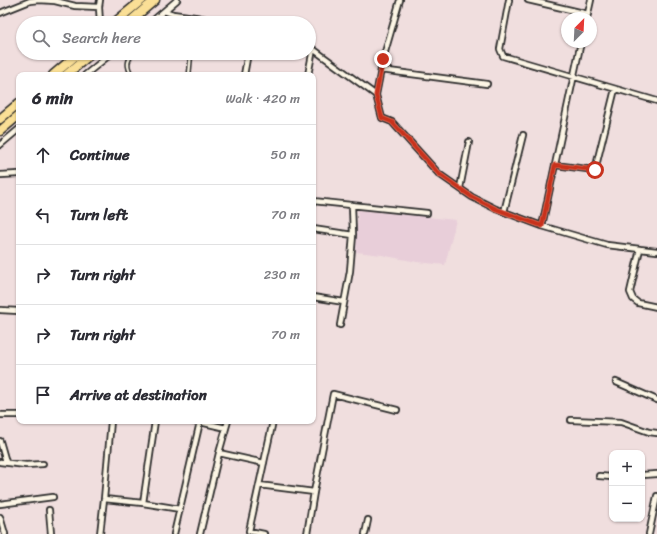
<!DOCTYPE html>
<meta charset="utf-8">
<style>
body{margin:0;font-family:Sriracha,sans-serif;background:#f2f2f3;color:#2b2b33}
.controls{position:absolute;right:12px;bottom:12px;display:grid;overflow:hidden;border-radius:8px;box-shadow:0 1px 3px #0004}
.controls button{width:36px;height:36px;display:grid;place-items:center;padding:0;border:0;border-bottom:1px solid #e1e1e2;background:#fff;color:#2b2b33;font:20px sans-serif}
.compass{position:absolute;left:561px;top:12px;width:36px;height:36px;border-radius:50%;background:#fff;box-shadow:0 1px 3px #0004;rotate:24deg}
.stop{position:absolute;width:12px;height:12px;margin:-9px;border:3px solid #c8321e;border-radius:50%;background:#fff}
.stop.end{background:#c8321e;border-color:#fff;box-shadow:0 1px 4px #0008}
.list{margin:0;padding:0;list-style:none}
h2{display:flex;justify-content:space-between;align-items:center;height:52px;margin:0;padding:0 16px;font-size:17px}
h2 small{font-size:13px;font-weight:400;color:#7c7c81}
.list li{display:grid;grid-template-columns:26px 1fr auto;gap:12px;align-items:center;box-sizing:border-box;height:60px;padding:0 16px;border-top:1px solid #e1e1e2}
.list b{display:block;font-size:15px;white-space:nowrap}
.list em{font-size:13px;font-style:normal;color:#7c7c81}
.icon{flex:none;width:22px;height:22px;fill:none;stroke:currentColor;stroke-width:2;stroke-linecap:round;stroke-linejoin:round}
.map{position:relative;flex:none;width:657px;height:534px;overflow:hidden}
.search{position:absolute;background:#fff;box-shadow:0 1px 3px #0004;left:16px;top:16px;width:300px;height:44px;display:flex;align-items:center;gap:10px;box-sizing:border-box;padding:0 14px;border-radius:22px;color:#7c7c81;font-size:15px}
.panel{position:absolute;background:#fff;box-shadow:0 1px 3px #0004;left:16px;top:72px;width:300px;height:352px;border-radius:8px}
.map>svg:first-child{display:block}
.built{fill:#e8ced9}
.lines{fill:none;stroke-linecap:round;stroke-linejoin:round}
.service-casing{stroke:#2b2b2b;stroke-width:5.5}
.minor-casing{stroke:#2b2b2b;stroke-width:8}
.trunk-casing{stroke:#2b2b2b;stroke-width:11}
.service{stroke:#fcf5e5;stroke-width:2.5}
.minor{stroke:#fcf5e5;stroke-width:4.5}
.trunk{stroke:#fadf96;stroke-width:8}
.route{stroke:#c8321e;stroke-width:5}
</style>
<div class="map">
<svg width="657" height="534" viewBox="0 0 657 534">
<rect width="100%" height="100%" fill="#f0dede"/>
<filter id="ink" filterUnits="userSpaceOnUse"><feTurbulence type="fractalNoise" baseFrequency=".025" numOctaves="2"/><feDisplacementMap in="SourceGraphic" scale="8" xChannelSelector="R" yChannelSelector="G"/><feConvolveMatrix kernelMatrix="1 2 1 2 8 2 1 2 1" color-interpolation-filters="sRGB"/></filter>
<g filter="url(#ink)">
<path class="built" d="M358,210L456,220L445,265L417,262L391,257L382,255L356,252Z"/>
<g class="lines">
<g class="service-casing">
<path id="service" d="M166,23L173,15
M194,23L195,17
M132,75C126,66 127,61 133,53
M189,75L191,53"/>
</g>
<g class="minor-casing">
<path id="minor" d="M100,0L99,7L100,23
M400,0L383,59L376,95L382,118L392,122L439,174L472,197L496,209L542,226L607,245L640,249L657,251
M509,0L500,49L503,56L657,101
M528,0L588,14
M164,11L173,14L195,17L227,23
M0,13L30,1L39,0L55,1L75,6L99,7
M587,18L591,0
M150,23L177,0
M309,47L313,49L376,95
M381,70L487,84
M85,75L112,53
M244,75L248,53
M308,75L313,49
M0,145L19,129
M555,165L595,170L615,89
M0,175L19,174
M460,188L469,142
M313,201L427,213
M504,212L523,135
M542,226L581,42
M313,229L353,235
M640,249L630,292L633,299L638,303L657,307
M313,297L344,302
M0,310L19,311
M340,325L350,271L353,235L352,205
M616,382L657,400
M0,415H19
M571,420L621,422L649,432L657,433
M190,421L200,422L226,428
M0,441L6,462
M219,453L264,463
M0,462L26,465L43,464
M642,475L657,474
M599,476L612,477
M259,485L314,492
M104,499L143,503L180,509
M143,503L155,421
M0,504L53,497
M49,510L51,534
M0,517L5,534
M100,534L104,499L111,421
M174,534L200,422
M200,534L219,453L226,428L228,421
M264,534L249,531L273,421
M307,534L314,492L333,394L397,410
M365,534L368,520
M649,534L657,496"/>
</g>
<g class="trunk-casing">
<path id="trunk" d="M114,23L142,0
M128,23L155,0
M53,75L79,53
M66,75L92,53
M0,119L19,103
M0,131L19,115"/>
</g>
<use href="#service" class="service"/>
<use href="#minor" class="minor"/>
<use href="#trunk" class="trunk"/>
</g>
</g>
<g class="lines" filter="url(#ink)">
<path class="route" d="M383,59L376,95L382,118L392,122L439,174L472,197L496,209L542,226L555,165L595,170"/>
</g>
</svg>
<div class="controls">
<button>+</button>
<button>−</button>
</div>
<svg class="compass" viewBox="-18 -18 36 36"><path d="M0-13l5 13h-10z" fill="#e53935"/><path d="M0 13l5-13h-10z" fill="#7c7c81"/></svg>
<div class="stop" style="left:595px;top:170px"></div>
<div class="stop end" style="left:383px;top:59px"></div>
<div class="search"><svg class="icon" aria-label="search" viewBox="0 0 24 24"><circle cx="10" cy="10" r="6"/><path d="M15 15l6 6"/></svg>Search here</div>
<section class="panel">
<h2>6 min<small>Walk · 420 m</small></h2>
<ul class="list">
<li><svg class="icon" aria-label="ahead" viewBox="0 0 24 24"><path d="M12 20V5M6 11l6-6 6 6"/></svg><div><b>Continue</b></div><em>50 m</em></li>
<li><svg class="icon" aria-label="left" viewBox="0 0 24 24"><path d="M17 20v-9H6M10 6l-5 5 5 5"/></svg><div><b>Turn left</b></div><em>70 m</em></li>
<li><svg class="icon" aria-label="right" viewBox="0 0 24 24"><path d="M7 20v-9h11M14 6l5 5-5 5"/></svg><div><b>Turn right</b></div><em>230 m</em></li>
<li><svg class="icon" aria-label="right" viewBox="0 0 24 24"><path d="M7 20v-9h11M14 6l5 5-5 5"/></svg><div><b>Turn right</b></div><em>70 m</em></li>
<li><svg class="icon" aria-label="arrive" viewBox="0 0 24 24"><path d="M6 21V4h12l-3 4 3 4H6"/></svg><div><b>Arrive at destination</b></div></li>
</ul>
</section>
</div>
